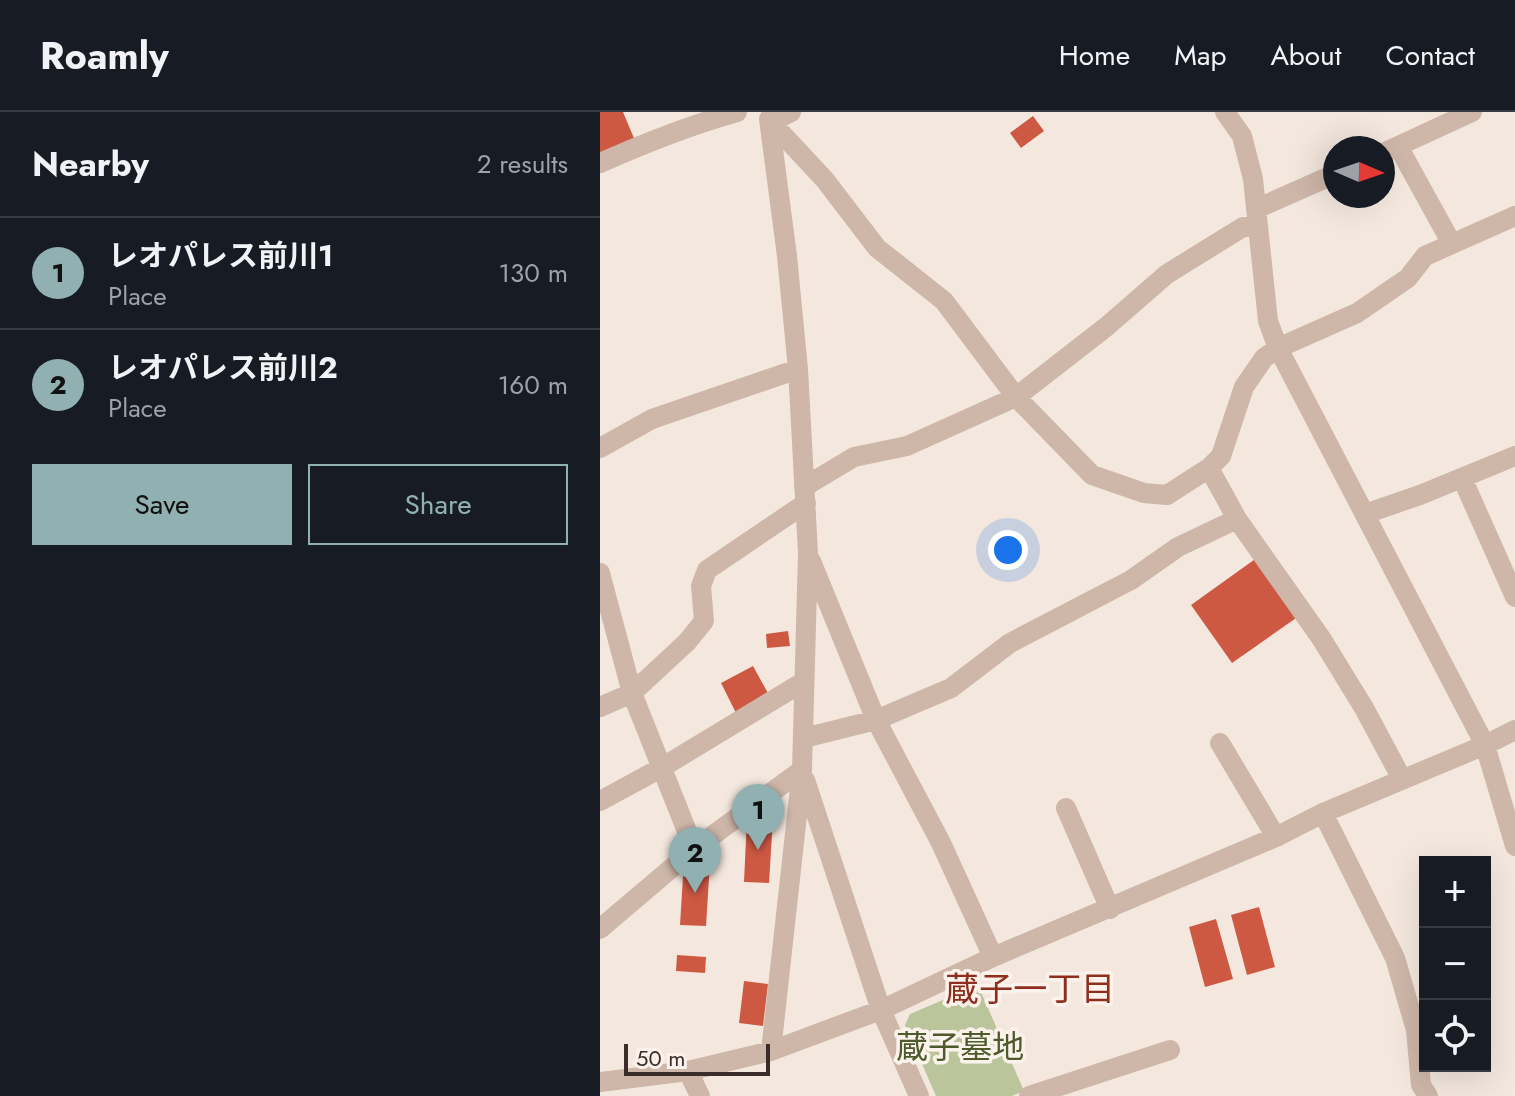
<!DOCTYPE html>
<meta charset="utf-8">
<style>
body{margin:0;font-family:Jost,"Noto Sans JP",sans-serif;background:#242831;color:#f1f3f6}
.controls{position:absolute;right:24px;bottom:24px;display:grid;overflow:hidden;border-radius:0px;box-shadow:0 8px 32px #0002}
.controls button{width:72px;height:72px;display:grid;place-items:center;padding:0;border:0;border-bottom:2px solid #363941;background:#171b24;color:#f1f3f6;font:40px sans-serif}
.compass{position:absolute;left:723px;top:24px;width:72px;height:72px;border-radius:50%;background:#171b24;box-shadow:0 8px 32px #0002;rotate:92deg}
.scale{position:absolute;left:24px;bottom:20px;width:146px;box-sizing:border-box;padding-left:8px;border:4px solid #3a2d29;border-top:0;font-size:22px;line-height:28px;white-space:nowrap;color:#3a2d29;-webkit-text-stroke:6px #fbf3eb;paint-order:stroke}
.you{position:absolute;left:408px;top:438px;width:28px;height:28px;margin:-20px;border:6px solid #fff;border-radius:50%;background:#1a73e8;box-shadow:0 0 0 12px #1a73e833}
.badge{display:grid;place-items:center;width:52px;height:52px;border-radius:50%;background:#91b0b2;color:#111;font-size:26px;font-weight:700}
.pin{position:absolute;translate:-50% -66px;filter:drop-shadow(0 2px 4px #0008)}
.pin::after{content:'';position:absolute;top:42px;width:28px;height:24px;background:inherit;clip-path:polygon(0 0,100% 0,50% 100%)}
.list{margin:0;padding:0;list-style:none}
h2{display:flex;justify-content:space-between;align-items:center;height:104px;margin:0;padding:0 32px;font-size:34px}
h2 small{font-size:26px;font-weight:400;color:#9ea1a6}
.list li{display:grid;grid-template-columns:52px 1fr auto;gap:24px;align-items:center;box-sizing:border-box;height:112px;padding:0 32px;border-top:2px solid #363941}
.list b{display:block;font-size:30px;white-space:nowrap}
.list p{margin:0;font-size:26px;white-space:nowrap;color:#9ea1a6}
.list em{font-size:26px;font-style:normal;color:#9ea1a6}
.actions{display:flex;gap:16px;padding:24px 32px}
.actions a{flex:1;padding:18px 0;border:2px solid #91b0b2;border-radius:0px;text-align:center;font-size:28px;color:#91b0b2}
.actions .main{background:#91b0b2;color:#111}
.icon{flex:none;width:44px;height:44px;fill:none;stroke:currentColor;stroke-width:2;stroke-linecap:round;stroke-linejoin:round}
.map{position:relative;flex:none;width:915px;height:984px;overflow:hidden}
header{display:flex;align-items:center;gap:48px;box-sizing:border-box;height:112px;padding:0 40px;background:#171b24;border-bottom:2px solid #363941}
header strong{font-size:38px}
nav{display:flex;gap:44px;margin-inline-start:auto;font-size:28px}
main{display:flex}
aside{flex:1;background:#171b24}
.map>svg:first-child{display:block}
.green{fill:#bac59c}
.building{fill:#ce5943}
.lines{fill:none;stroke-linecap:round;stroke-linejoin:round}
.minor{stroke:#ceb7a9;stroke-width:20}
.labels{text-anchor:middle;stroke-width:7;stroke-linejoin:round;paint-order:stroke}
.park-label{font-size:32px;fill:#4d5a2b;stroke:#fbf3eb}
.neighbourhood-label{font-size:34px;fill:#8f2e1c;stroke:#fbf3eb}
</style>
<header>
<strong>Roamly</strong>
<nav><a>Home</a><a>Map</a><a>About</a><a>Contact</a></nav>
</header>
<main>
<aside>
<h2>Nearby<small>2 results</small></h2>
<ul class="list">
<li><span class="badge">1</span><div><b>レオパレス前川1</b><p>Place</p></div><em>130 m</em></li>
<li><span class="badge">2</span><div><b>レオパレス前川2</b><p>Place</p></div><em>160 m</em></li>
</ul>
<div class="actions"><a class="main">Save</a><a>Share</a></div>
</aside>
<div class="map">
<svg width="915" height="984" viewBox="0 0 915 984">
<rect width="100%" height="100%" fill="#f4e8de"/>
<path class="green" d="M378,873L424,979L412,984H336L305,913L310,902Z"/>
<path class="building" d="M0,0H23L36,31L0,46Z
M433,4L444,19L421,36L410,21Z
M658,445L699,504L632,551L591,493Z
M188,519L190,534L167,536L166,522Z
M153,554L169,583L136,601L121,571Z
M147,705L173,706L169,771L144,770Z
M84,748L110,750L106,814L80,813Z
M659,795L675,855L647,863L631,803Z
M616,807L633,867L605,875L589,815Z
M77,843L106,845L105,861L76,859Z
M144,869L168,872L163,914L139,911Z"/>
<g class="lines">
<path class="minor" d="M191,0L171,10L225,68L277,136L344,189L416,285L492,363L544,381L567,383L609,356L621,344L644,275L664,246L678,236L757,201L808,166L825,144L915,104
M625,0L642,24L653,67L668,209L678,236L885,633L915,734
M169,7L187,144L198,257L208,441L202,658L171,939
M798,34L852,132
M783,41L872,0
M0,51C45,31 90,13 137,0
M656,97L735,62
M0,336L52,307L198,257
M862,366L915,485
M204,375L254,345L307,334L416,285L506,215L567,162L643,115L658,114
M765,402L820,383L915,344
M637,407L721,526L764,596L802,667
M211,449L276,608L341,731L393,845
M0,461L32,581L94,737
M0,595L32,581L87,530L104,509L101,474L107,458L206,391
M204,626L276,608L351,576L410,531L531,468L578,435L637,407L609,356
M620,631L676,725
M205,668L281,898L319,984
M0,689L61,656L203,570
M466,696L510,797
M723,701L795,846L816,918L821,973L828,984
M0,817L94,737L202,658
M88,959L100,984
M0,970L88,959L171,939L281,898L393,845L676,725L723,701L885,633L915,618
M429,984L570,938"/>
</g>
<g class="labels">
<g class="park-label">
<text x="360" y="946">蔵子墓地</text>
</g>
<g class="neighbourhood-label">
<text x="430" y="889">蔵子一丁目</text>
</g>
</g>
</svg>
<div class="controls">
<button>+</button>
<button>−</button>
<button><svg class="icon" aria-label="locate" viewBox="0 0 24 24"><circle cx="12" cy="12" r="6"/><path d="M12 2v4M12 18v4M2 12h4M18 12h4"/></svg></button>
</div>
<svg class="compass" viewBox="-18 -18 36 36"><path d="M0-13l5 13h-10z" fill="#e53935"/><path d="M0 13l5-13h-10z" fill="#9ea1a6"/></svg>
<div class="scale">50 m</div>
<div class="you"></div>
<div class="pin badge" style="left:158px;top:738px">1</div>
<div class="pin badge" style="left:95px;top:781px">2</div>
</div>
</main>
